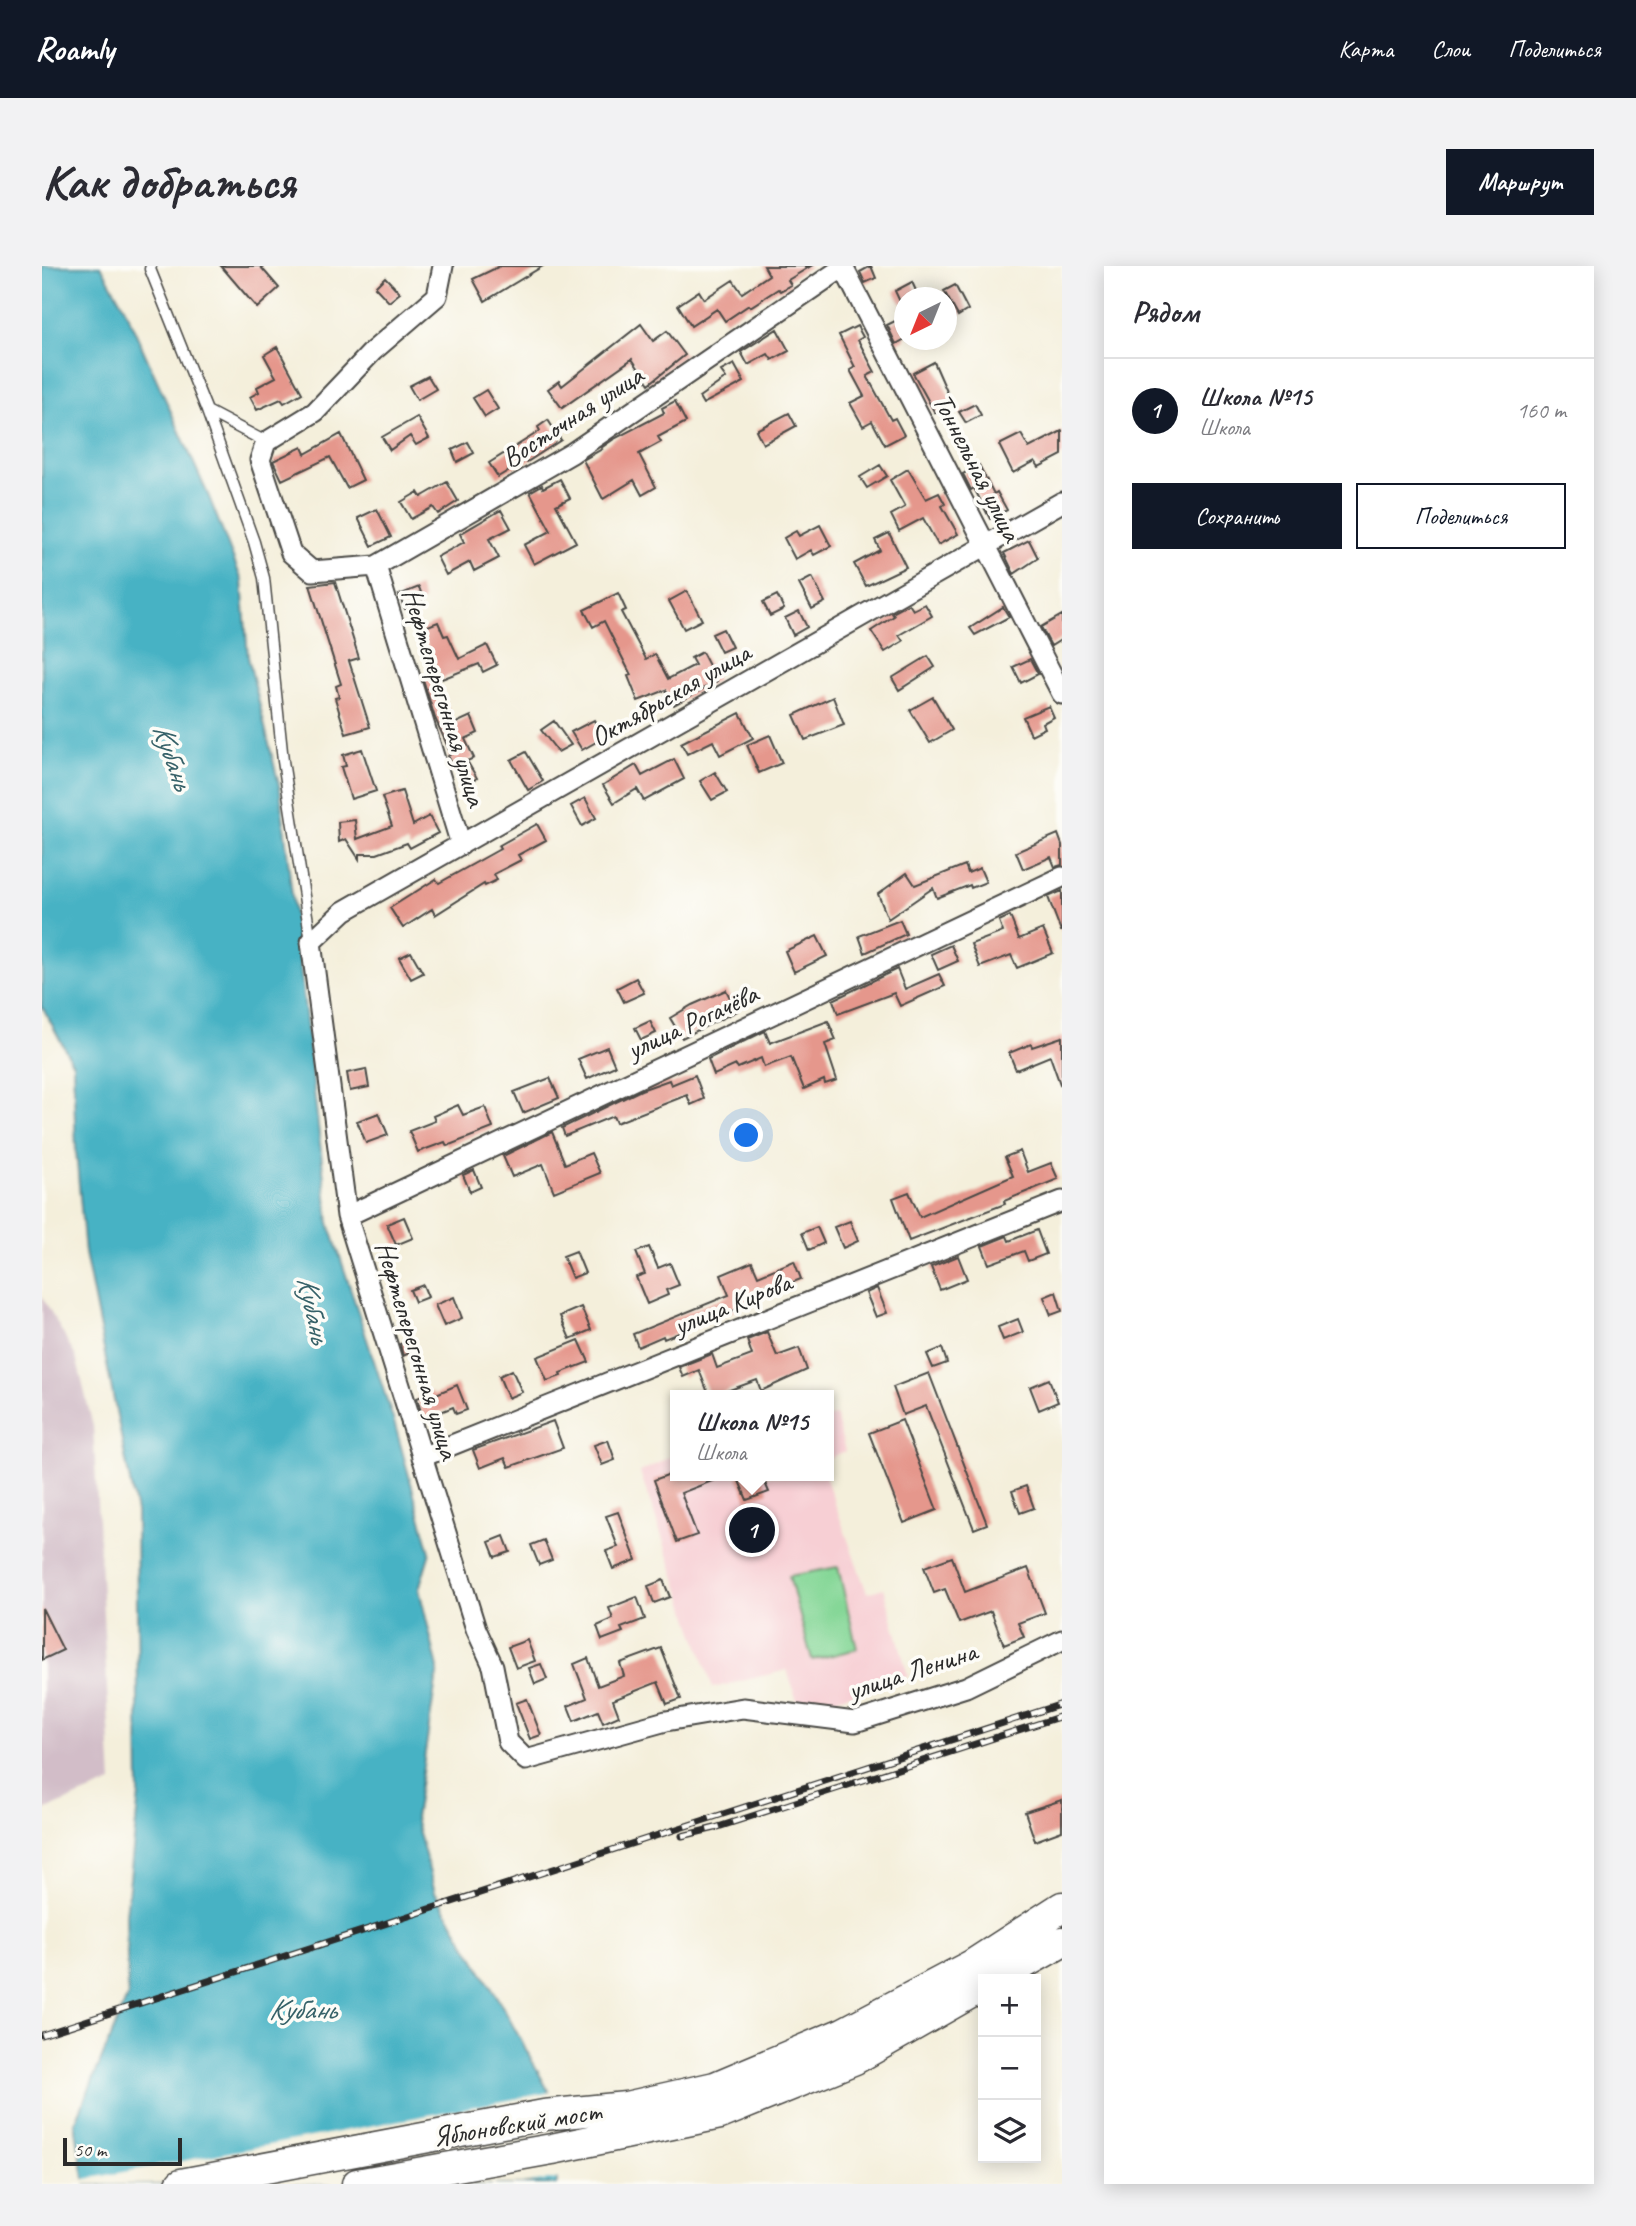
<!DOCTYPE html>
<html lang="ru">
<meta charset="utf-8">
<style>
body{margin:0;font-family:Caveat,sans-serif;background:#f2f2f3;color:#2b2b33}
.controls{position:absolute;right:21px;bottom:21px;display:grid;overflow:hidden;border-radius:0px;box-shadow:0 4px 18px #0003}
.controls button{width:63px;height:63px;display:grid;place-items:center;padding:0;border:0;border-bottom:2px solid #e1e1e2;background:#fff;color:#2b2b33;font:35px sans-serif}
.compass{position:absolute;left:852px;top:21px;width:63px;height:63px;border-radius:50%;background:#fff;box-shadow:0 4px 18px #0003;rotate:223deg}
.scale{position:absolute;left:21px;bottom:18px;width:119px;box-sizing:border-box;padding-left:7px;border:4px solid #2b2b2b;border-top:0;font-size:19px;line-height:24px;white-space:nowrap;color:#2b2b2b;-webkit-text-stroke:5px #fdfcf7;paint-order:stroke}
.you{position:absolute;left:705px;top:870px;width:24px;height:24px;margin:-18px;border:5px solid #fff;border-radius:50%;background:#1a73e8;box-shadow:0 0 0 10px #1a73e833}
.badge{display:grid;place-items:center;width:46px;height:46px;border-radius:50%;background:#111827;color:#fff;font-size:23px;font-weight:700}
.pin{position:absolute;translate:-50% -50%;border:4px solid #fff;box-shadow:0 2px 7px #0006}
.popup{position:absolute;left:628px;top:1124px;width:164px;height:91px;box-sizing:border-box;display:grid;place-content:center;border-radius:0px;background:#fff;filter:drop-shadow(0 2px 5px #0005);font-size:23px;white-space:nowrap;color:#7c7c81}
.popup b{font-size:26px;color:#2b2b33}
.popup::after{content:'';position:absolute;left:50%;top:100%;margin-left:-14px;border:14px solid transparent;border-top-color:#fff}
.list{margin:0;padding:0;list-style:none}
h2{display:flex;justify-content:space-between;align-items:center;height:91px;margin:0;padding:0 28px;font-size:30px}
h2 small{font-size:23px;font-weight:400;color:#7c7c81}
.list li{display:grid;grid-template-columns:46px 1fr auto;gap:21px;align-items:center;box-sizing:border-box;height:105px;padding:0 28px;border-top:2px solid #e1e1e2}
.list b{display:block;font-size:26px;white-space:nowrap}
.list p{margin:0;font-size:23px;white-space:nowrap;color:#7c7c81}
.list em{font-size:23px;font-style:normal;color:#7c7c81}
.actions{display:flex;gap:14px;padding:21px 28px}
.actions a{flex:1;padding:16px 0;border:2px solid #111827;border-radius:0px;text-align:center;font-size:24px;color:#111827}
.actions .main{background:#111827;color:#fff}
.icon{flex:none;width:38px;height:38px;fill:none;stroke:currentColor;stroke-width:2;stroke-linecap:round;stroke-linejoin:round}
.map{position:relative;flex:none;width:1020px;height:1918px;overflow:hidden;border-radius:0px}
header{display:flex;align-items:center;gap:42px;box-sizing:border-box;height:98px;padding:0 35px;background:#111827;color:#fff}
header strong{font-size:33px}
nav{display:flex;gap:38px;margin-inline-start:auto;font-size:24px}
.intro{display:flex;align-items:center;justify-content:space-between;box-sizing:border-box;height:168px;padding:0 42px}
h1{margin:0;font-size:49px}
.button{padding:18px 32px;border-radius:0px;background:#111827;color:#fff;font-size:24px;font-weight:700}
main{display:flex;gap:42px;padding:0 42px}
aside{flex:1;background:#fff;border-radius:0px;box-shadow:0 4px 18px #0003}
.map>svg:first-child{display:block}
.built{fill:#f7cfd4}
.industrial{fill:#d2bdc8}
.green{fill:#85d797;stroke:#588161;stroke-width:2}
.water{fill:#47b2c4;stroke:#396e78;stroke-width:2}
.pier{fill:#f4efdb}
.building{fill:#e5978c}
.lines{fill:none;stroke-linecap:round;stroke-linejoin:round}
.lane-casing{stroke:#494845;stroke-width:13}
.street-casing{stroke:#494845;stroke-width:23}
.primary-casing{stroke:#494845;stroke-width:33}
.lane{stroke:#fff;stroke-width:10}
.street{stroke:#fff;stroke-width:19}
.primary{stroke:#fff;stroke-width:30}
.rail-casing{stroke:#2b2b2b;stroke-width:7}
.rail{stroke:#fdfcf7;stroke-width:4.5;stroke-dasharray:13;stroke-linecap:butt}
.labels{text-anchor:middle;stroke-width:7;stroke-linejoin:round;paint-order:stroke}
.street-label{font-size:28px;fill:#2b2b2b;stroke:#fdfcf7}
.water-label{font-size:30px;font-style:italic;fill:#366168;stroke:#fdfcf7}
</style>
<header>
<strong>Roamly</strong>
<nav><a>Карта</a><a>Слои</a><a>Поделиться</a></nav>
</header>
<div class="intro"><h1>Как добраться</h1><a class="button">Маршрут</a></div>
<main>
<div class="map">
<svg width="1020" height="1918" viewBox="0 0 1020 1918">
<rect width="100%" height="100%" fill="#fdfcf7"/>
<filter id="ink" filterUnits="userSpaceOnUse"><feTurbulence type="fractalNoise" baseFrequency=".0143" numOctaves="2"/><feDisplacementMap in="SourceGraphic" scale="14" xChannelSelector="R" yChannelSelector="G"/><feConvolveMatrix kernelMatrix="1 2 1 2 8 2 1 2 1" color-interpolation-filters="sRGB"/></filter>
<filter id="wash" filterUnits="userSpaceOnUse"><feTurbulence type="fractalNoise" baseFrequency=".00686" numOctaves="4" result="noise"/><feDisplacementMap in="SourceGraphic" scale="28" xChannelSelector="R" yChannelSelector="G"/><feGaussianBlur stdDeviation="1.57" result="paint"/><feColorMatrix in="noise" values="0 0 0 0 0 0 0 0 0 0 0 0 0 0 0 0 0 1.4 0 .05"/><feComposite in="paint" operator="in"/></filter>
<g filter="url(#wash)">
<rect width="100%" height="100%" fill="#f4efdb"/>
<path class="built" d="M794,1150L803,1185L787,1192V1151Z
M633,1189V1210H783L825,1327L842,1322L866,1410L758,1444L745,1404L671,1422L598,1206Z"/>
<path class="industrial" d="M0,1030L34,1091L51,1160L70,1517L0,1545Z"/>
<path class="green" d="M796,1301L815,1383L770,1394L747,1310Z"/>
<path class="water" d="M0,0H59L83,43L167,231L200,315L206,391L238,523L287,957L353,1159L388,1286L377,1323L396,1402L373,1552L393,1626L463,1745L506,1824L515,1880V1918H43L33,1857L86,1729L84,1649L97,1528L94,1246L43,987L34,885L31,798L0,740Z"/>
<path class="pier" d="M510,1826L519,1879V1912L480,1918H39V1914Z"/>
<g id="blocks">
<path class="building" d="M179,0H218L237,22L215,42Z
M458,0H501L443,35L431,13Z
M722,0H769L746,14L749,19L738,25L736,23L708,41L707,39L683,55L675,43L649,60L636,39L657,25L662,33L691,14L700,27L727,9Z
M829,0L834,12L823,17L818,6Z
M343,11L358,27L347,36L333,21Z
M870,16L876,29L871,32H863V36L859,38L853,25Z
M913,19L926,44L916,50L902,25Z
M863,50V73L854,78L845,59Z
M599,58L611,75L625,65L643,89L607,118L590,93L520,142L506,123L517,115L520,120Z
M815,60L821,71L816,74L833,106L825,110L849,154L853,152L862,169L843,179L830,155L821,160L808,137L822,130L808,104L813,101L797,69Z
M735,63L747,85L730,94L726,88L706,99L699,86Z
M235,81L260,127L242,137L239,133L215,144L208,131L217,126L215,121L234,111L222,89Z
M892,96L910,137L893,147L871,107Z
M692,98L702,116L661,138L657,131L684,112L679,105Z
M386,110L394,123L375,134L367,120Z
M444,124L456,143L443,151L431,132Z
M633,135L644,156L616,171L619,176L597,188L614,221L600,229L592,214L561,233L541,194L560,183L559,182L572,173L622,147L620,142Z
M933,138L939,149L924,157L917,146Z
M747,147L754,160L721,178L714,164Z
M375,151L387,172L374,179L368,170L348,184L340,171Z
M506,154L519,174L485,196L484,194L456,211L447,197L498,165L496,161Z
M1020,165V189L997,201L993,195L971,207L957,179L979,168L987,182Z
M299,168L321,214L305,222L288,191L240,214L231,195L260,181L263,188Z
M426,176L432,187L415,196L410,184Z
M838,199L845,210L825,222L818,211Z
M937,199L952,228L955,226L965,244L948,253L932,222L929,224L921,208Z
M866,203L884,233L897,227L903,238L900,240L916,268L896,279L881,252L857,265L849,249L863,241L848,214Z
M518,213L528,232L514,239L534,276L492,298L482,279L509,265L488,226L500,219L501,222Z
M405,216L416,235L396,248L391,241L369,253L359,236L376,226L379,231Z
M335,243L349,271L330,280L316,252Z
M459,244L469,262L447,273L457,292L432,305L428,296L404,309L395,291L422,276L418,268Z
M778,259L789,280L772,289L769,284L753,293L742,272L754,265L757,270Z
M847,267L864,301L824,320L812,298L838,284L833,274Z
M987,274L996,292L972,308L962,287Z
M770,311L783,336L770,343L757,318Z
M293,316L317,392L307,395L328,461L304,468L293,432L297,431L294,420L299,418L268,319Z
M377,321L382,335L363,343L357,329Z
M645,325L660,354L642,363L627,335Z
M576,327L584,344L579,346L604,393L613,388L626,413L653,399L649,392L660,386L675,415L632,439L624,424L596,435L586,410L589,409L562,355L551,361L542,344Z
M735,329L742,343L728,350L721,336Z
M867,338L871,344L883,338L890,350L857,369L861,375L843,386L829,365L852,350L850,347Z
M961,341L967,351L933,369L928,362Z
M757,345L765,361L751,369L743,352Z
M1020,349V373L1009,380L999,361Z
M396,356L402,370L406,369L417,393L445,379L455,399L441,406L437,398L400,413L378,363Z
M681,363L690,381L679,386L670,368Z
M886,390L893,401L857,424L850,412Z
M988,393L996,408L979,417L971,401Z
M392,405L412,458L429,450L436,467L423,473L432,492L425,495L435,512L422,519L406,490L409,488L393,452L380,410Z
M791,431L802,459L763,474L752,449Z
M891,431L910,464L888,477L868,444Z
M1007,440L1012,451L1001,457L1003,462L989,469L981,451Z
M698,447L711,472L678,489L671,475L645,488L639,477Z
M552,454L561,472L540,484L529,466Z
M512,455L529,479L516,486L499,464Z
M728,469L740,497L717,507L705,479Z
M320,483L334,525L309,533L299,501L304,500L301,489Z
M484,486L501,515L486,524L469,494Z
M632,493L642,513L602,535L595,523L572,537L561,519L594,499L600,510Z
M673,506L685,526L670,534L658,515Z
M360,525L371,559L387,550L396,567L368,582L365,577L335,588H317V593L304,573L297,576L296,556L313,554L315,573L350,560L340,531Z
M543,532L554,552L540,560L529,540Z
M495,558L504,574L476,589L479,594L452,608L455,614L443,620L442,618L393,649L390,643L361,662L348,642L394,613L397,617L458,583L456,580Z
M1016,568L1020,579V599L1013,601L1009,591L981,603L974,586Z
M923,599L926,607L938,602L944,616L929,622L928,619L895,632L891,622L846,653L836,628L865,607L873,619Z
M1020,625V665H1019L1006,631Z
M968,650L977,673L1001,663L1011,687L975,702L969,689L938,701L929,678L961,666L957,655Z
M858,654L864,668L823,687L817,670Z
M775,670L785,690L752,706L743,685Z
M909,679L916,695L896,704L889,688Z
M369,686L381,707L369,713L357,692Z
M855,703L863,723L897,708L903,720L858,740L852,727L796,748L791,734Z
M594,712L602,727L582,736L575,722Z
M684,724L695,745L640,772L628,752L650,739Z
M608,755L614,767L599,774L593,762Z
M786,755L794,774L783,778L795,814L783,818L782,814L762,823L749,791L722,801L719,792L696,802L694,799L672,809L666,793L723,765L728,777Z
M1020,771V817L1018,818L1008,790L974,804L967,787L989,778L990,781Z
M565,781L573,800L545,813L536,793Z
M324,803L327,821L308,825L305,807Z
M653,809L662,833L649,839L645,829L574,857L571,850L523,870L520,862L599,824L627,814L629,819Z
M508,812L517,832L481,847L472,826Z
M416,839L421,849L443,841L451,862L405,880L403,876L376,886L367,865L393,855L391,850Z
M337,847L346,869L324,877L315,855Z
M510,866L523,898L549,887L558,907L512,926L501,898L470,911L461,890Z
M978,885L986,906L1009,897L1016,913L962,935L963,938L867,975L851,932L867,926L878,951L971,910L963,891Z
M432,904L439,921L428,926L421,909Z
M362,951L371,972L354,979L345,958Z
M808,955L816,975L801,982L792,961Z
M775,961L782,977L767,984L760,967Z
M995,964L1004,988L986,995L982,985L947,998L940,980L965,970L967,975Z
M607,981L616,1002L628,997L637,1019L624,1024L626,1029L605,1038L594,1011L603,1008L594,986Z
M534,985L543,1007L530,1012L521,990Z
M916,990L925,1013L898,1024L889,1001Z
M752,995L759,1013L731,1024L728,1018L704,1028L708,1038L622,1073L621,1070L596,1081L591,1068L687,1029L679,1009L710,996L716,1010Z
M381,1019L386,1031L373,1036L368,1024Z
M835,1022L845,1047L834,1051L824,1027Z
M1014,1026L1020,1045L1009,1049L1002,1031Z
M412,1031L420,1052L402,1060L393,1039Z
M539,1041L549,1064L528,1073L518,1050Z
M976,1053L981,1066L961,1074L956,1061Z
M725,1066L735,1090L757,1082L765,1104L719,1125L715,1114L674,1129H667L657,1104L641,1111L637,1101L670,1088L675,1102L710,1089L705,1074Z
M370,1073L374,1084L361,1090L358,1078Z
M537,1074L547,1096L518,1107L519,1110L505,1115L495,1091Z
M900,1082L905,1097L891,1102L885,1088Z
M470,1104L480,1126L466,1132L457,1110Z
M887,1107L945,1258L932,1263L884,1140L861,1149L851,1121Z
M1007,1113L1016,1136L997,1144L988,1121Z
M415,1119L425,1144L414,1148L411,1141L381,1153L375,1132L390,1126L392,1129Z
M860,1154L895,1244L862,1257L827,1167Z
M511,1155L521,1182L467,1201L463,1192L438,1202L431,1184Z
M566,1174L573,1194L560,1199L552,1179Z
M633,1206V1210L680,1211L639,1227L655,1269L635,1276L612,1214Z
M695,1210H720L727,1226L705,1234Z
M984,1220L992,1242L978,1247L970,1225Z
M576,1246L594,1294L571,1303L564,1285L576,1281L564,1250Z
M462,1270L468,1286L453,1291L447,1276Z
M502,1274L510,1294L497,1299L489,1279Z
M910,1291L923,1326L986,1302L1003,1347L976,1357L982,1371L962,1379L949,1345L917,1357L903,1323L892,1327L882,1301Z
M621,1314L628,1331L612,1337L606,1320Z
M595,1331L603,1353L579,1362L581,1366L560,1374L555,1360L571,1353L567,1342Z
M0,1342L21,1384L0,1394Z
M485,1374L493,1395L474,1402L466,1381Z
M619,1382L639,1433L625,1438L616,1416L571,1434L577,1450L561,1457L556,1445L532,1455L526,1440L545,1432L532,1398L546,1392L556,1420L582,1410L578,1397Z
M499,1398L505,1413L493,1418L487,1402Z
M485,1433L499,1469L488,1473L474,1437Z
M1020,1534V1565L993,1575L983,1546Z"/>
</g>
</g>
<g filter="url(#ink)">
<use href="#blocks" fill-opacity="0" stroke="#494845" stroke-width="2"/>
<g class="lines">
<g class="lane-casing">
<path id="lane" d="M109,0L108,3L165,145L224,176
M165,145L212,276L222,312L241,495L269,675"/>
</g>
<g class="street-casing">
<path id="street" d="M401,0L395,30L331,85L273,146L224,176L218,194L249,287L270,305L334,300L530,187L803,0
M801,1L1020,428
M1020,236L302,645L269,676L305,950L434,1363L451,1400L466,1476L484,1494L624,1455L701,1442L813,1456L924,1421L1020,1374
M334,300L419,579
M305,950L1020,611
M380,1191L1020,935"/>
</g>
<g class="primary-casing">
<path id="primary" d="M954,1713L1020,1676
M139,1918L502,1849L584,1841L673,1821L801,1767L930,1699L1020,1641
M315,1918L510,1883L678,1848L813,1793L941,1720"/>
</g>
<use href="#lane" class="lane"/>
<use href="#street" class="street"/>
<use href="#primary" class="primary"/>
<g class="rail-casing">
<path id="rail" d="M640,1570L673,1562L1020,1450
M0,1769L1020,1438"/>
</g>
<use href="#rail" class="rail"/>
</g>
</g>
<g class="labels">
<g class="street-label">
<text transform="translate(530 150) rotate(-33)" y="10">Восточная улица</text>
<text transform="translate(936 201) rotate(63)" y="10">Тоннельная улица</text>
<text transform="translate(628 428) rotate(-30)" y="10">Октябрьская улица</text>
<text transform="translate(403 431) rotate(73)" y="10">Нефтеперегонная улица</text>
<text transform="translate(650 755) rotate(-25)" y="10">улица Рогачёва</text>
<text transform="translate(690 1037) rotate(-22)" y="10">улица Кирова</text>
<text transform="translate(376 1084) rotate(73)" y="10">Нефтеперегонная улица</text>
<text transform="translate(870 1404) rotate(-18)" y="10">улица Ленина</text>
<text transform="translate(475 1857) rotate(-9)" y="10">Яблоновский мост</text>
</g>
<g class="water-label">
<text transform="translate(131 490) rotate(71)" y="10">Кубань</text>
<text transform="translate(272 1043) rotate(78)" y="10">Кубань</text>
<text x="260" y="1753">Кубань</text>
</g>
</g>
</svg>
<div class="controls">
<button>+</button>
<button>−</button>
<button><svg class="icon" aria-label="layers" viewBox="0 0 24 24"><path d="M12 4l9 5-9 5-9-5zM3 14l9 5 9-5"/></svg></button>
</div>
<svg class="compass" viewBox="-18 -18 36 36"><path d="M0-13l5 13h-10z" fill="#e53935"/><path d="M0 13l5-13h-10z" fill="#7c7c81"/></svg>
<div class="scale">50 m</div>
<div class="you"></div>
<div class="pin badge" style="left:710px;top:1264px">1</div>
<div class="popup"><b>Школа №15</b>Школа</div>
</div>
<aside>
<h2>Рядом<small></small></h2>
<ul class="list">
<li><span class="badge">1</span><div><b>Школа №15</b><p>Школа</p></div><em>160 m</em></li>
</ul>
<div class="actions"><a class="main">Сохранить</a><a>Поделиться</a></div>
</aside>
</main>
